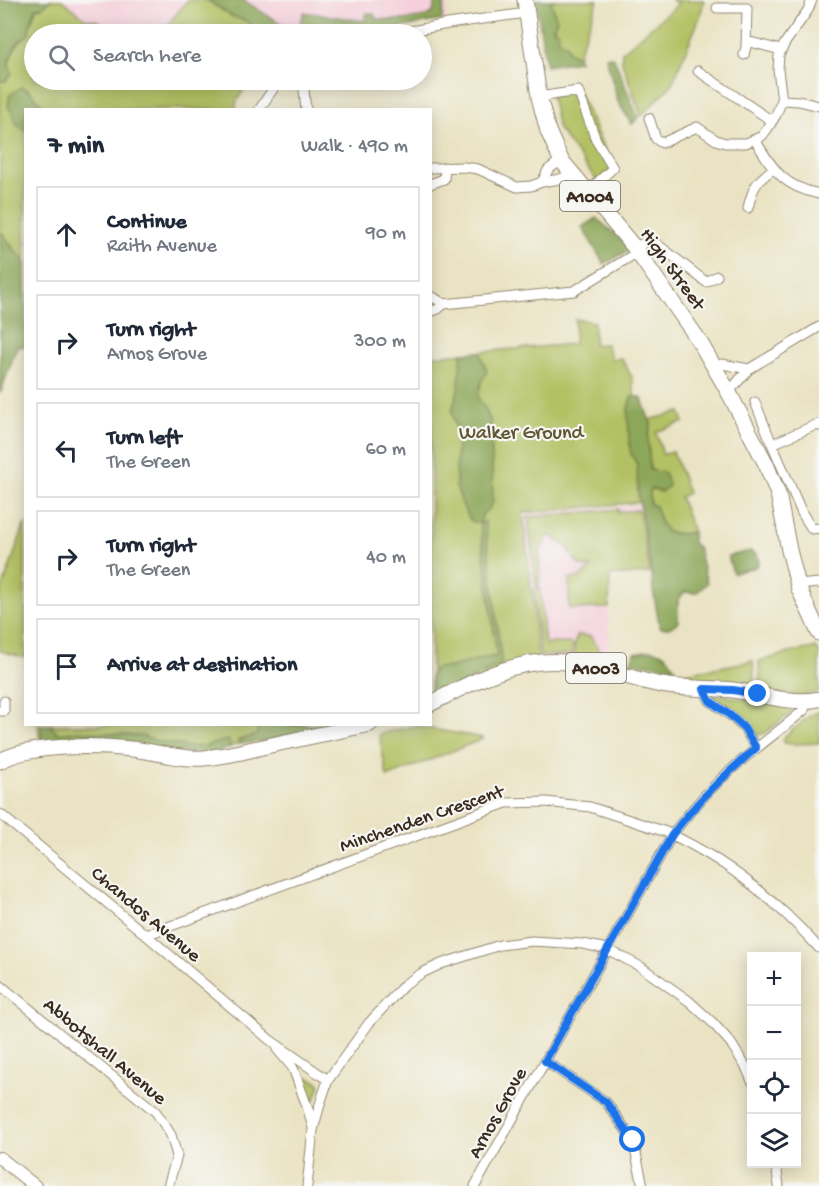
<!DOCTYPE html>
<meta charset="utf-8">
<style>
body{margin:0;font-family:"Gochi Hand",sans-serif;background:#f2f2f3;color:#1f2937}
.controls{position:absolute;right:18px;bottom:18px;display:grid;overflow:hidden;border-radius:0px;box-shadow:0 3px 15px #0003}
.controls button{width:54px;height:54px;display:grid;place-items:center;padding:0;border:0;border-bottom:2px solid #e0e1e3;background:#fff;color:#1f2937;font:30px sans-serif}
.stop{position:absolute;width:18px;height:18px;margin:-14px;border:4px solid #1a73e8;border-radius:50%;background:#fff}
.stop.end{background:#1a73e8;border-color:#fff;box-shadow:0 2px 6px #0008}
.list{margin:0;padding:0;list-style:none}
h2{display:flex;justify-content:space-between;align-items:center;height:78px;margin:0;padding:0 24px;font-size:26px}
h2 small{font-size:20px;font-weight:400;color:#747a83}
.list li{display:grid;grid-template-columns:39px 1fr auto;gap:18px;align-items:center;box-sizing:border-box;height:96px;margin:0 12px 12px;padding:0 12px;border:2px solid #e0e1e3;border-radius:0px}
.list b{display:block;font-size:22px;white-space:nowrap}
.list p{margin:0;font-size:20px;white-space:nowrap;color:#747a83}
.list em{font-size:20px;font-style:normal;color:#747a83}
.icon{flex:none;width:33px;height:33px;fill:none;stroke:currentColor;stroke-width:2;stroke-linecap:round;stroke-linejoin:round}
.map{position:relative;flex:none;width:819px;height:1186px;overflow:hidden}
.search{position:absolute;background:#fff;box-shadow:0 3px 15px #0003;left:24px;top:24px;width:408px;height:66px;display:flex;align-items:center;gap:15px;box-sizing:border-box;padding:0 21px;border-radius:33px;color:#747a83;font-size:22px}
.panel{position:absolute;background:#fff;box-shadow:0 3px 15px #0003;left:24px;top:108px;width:408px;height:618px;border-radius:0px}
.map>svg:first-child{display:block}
.built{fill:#f5cfdb}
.green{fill:#b2c164;stroke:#767641;stroke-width:1.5}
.forest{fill:#8da75a;stroke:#64683c;stroke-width:1.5}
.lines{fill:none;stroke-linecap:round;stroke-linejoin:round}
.minor-casing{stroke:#928670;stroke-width:11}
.tertiary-casing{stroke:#928670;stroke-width:14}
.primary-casing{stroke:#928670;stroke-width:17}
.minor{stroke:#fff;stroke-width:9}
.tertiary{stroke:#fff;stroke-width:12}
.primary{stroke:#fff;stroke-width:15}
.route{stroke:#1a73e8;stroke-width:8}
.labels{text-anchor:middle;stroke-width:4.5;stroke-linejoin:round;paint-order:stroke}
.shield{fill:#f6f6f2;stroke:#73675e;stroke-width:1.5}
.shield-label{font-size:18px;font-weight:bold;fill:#3b2a1e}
.street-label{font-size:20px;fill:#3b2a1e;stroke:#f6f6f2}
.park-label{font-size:20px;fill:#5f5733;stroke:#f6f6f2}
</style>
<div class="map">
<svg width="819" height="1186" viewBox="0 0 819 1186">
<rect width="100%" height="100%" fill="#f6f6f2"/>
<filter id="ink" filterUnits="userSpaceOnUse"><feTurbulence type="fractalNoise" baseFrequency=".0167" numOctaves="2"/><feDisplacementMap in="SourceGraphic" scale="12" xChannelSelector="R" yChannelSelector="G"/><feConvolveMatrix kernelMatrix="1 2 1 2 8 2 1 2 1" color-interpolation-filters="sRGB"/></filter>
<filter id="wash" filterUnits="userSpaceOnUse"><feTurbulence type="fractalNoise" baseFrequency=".008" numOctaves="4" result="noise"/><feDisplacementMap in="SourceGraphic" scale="24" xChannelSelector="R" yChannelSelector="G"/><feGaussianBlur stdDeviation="1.35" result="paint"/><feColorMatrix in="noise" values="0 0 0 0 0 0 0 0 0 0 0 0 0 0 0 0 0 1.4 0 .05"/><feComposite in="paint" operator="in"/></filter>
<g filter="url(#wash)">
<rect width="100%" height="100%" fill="#eae3c3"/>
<path class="built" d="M0,0H447V19L363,34H299L297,32L282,24L280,34H34V80H249L237,104V109L26,110L25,310L0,291Z
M639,505L651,573L609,576V661L606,667L540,656L524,515Z"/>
<path class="green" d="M51,0H62L86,19L98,21L104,26L108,34H34V80H249L236,103V109L26,110L25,263L0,231V81H6C9,61 11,46 29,34V29L36,8L42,7Z
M188,0H207L233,17L247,21L259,34H160Z
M554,0H598C592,19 583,37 578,56C552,46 553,25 551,1Z
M672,0H704L700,17L671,86L641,116L622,62V52L678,4Z
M578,91L613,168L598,182L558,129L551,95Z
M575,319L594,322V345L606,344L612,359L621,358L632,377L638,421L641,502L523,513L533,603L538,664L431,706V356L574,344Z
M680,412L684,422L656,432L663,455L673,451L688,493L680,497L693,532L681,534L667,532L661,523L655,506L650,504L648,437L651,424L649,420Z
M618,509L617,512L639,510L650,573L610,576L609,608L569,609V579L579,578L591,567C573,568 576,556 566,547C561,543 554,539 549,535L540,550L539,587H536L528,517Z
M25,523V658L0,651V595Z
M540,589L545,645H548V643H570L573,645L572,655L540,656L534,590Z
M577,635L590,636C597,646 601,649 599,662L575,656V640L577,639Z
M815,648L819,652V692L802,696L765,691L760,684L759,661L797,651Z
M753,661L755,690L681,683V674Z
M713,694L793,707L791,713L765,733L758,735L752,731L744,723L713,698Z
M819,711V743L795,744L784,743L782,740L785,736L808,717Z
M307,724L268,739L238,744L209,753L40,744L38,725Z
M414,726L483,738V739L387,777L379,734Z
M306,1077L319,1082L320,1085L315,1099L312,1101L309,1100L303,1078Z"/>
<path class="forest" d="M0,0H51L42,7L36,8L29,29V34L17,43L8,62L12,73L6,81H0Z
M207,0H243L291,30L293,34H259L247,21L233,17Z
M435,0H445L442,20L363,34H302L299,28L304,12L364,21L367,13L374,14L376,19C396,20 415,22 433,13Z
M536,0H554L551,2L557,20L553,28L558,32L559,40L567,45L568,52L578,56L579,61L546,66Z
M610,56L614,58L638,118L632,124L618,102L606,57Z
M21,87L30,91L46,109L26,110L25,131L17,124L8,106L10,95Z
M596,218L621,239L630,250L604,264L582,227Z
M0,231L25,263L26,346L17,347L0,394Z
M480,352L487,371L481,383L478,398L486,410L491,423L493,502L489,509L483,513L480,523L485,522L502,664L431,700V672L436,668L451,667L480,659L497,656L480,524L471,521L464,509L456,486L457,432L452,411L458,390L462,353Z
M631,397H641L651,424L648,437L650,470L664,473L669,486L661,492L650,488V504L655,506L661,523L667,532L681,534L693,532L692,542L698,548L707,583L696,593L684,592L678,601V622L669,628H660L653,591L652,574L638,493L637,464L631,454L629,440L628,409Z
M750,551L757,555L759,562L756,567L733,573L728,556Z
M651,650C665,652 668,656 675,668L658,665L630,663L635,653Z
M633,668L658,669L677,672L675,682L628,672Z
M41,725H50L59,734L78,731L141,736L157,741L190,747L205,746L228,740L231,747L210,754L42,744Z
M257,725H327V727L267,741L239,744L238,740L254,736L257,734Z"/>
</g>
<g filter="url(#ink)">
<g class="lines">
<g class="minor-casing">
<path id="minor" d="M717,8H747L746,47L744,55
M395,34L448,24L526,13
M746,41L781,50
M698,71L772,121
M303,80L306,110
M539,97L578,91L596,140L613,168L587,192
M782,100L799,101L819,106
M259,110L279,80
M649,118L656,139L662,143L697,127L716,140L725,143H746L762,136L768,128L776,115L782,100L778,70L779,55L785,43L808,10L812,0
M755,140C774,170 782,186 819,194
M430,168L464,167L478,169L517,187L531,186L542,182L560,179L572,174
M542,182L548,170L561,160
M430,184L444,179L445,167
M748,208C753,186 756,182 774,168
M634,247L652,240L706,282L717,276
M430,297H433L444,304L574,291L638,252
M430,312L438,309L444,304
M714,366L722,364L749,369
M728,391L734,386L749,369L819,327
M755,402L772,444L818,424L819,426
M772,444L802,513L812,529L819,528
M798,585L819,583
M704,689L710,701L731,716L744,728L756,748
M0,711H4V701
M0,814L146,935L270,1040L328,1080
M146,935L506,803L546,802L590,807L666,832C725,859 776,900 819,948
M0,985L156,1112L171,1135L177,1156L168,1186
M277,1049L293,1068L308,1109L313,1128
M545,1061L606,1102L633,1140L643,1186
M776,1164L779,1186
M307,1186L313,1130L320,1104L328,1080L369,1023L405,984L422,973L441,964L500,945L532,941L583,944L607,949L641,967L689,1001L712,1022L730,1042L746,1067L752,1081
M475,1186L672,835C696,802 725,773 757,748C773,735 789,723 804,710L808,701"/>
</g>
<g class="tertiary-casing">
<path id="tertiary" d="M0,1158L35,1186"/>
</g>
<g class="primary-casing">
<path id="primary" d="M525,0L539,97L548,131L561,160L634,247L698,339L728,391L766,464L778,494L789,550L799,589L819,633
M430,704C473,681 522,655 572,663C602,667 631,679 661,685C685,689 709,688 733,690C762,694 790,705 819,699
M0,761C31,744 96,745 131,749C155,751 179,760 204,758C228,756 252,749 276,744C307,737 339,731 370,724"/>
</g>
<use href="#minor" class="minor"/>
<use href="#tertiary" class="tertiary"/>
<use href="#primary" class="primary"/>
</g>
</g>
<g class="lines" filter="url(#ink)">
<path class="route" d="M633,1140L606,1102L545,1061L672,835C696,802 725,775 756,748L744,728L731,716L710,701L704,689L733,690L758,694"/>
</g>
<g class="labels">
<g class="shield">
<rect x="560" y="181" width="60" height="30" rx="4.5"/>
<rect x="566" y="653" width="60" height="30" rx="4.5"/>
</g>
<g class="shield-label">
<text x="590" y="202">A1004</text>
<text x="596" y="674">A1003</text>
</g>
<g class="street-label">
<text transform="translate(674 268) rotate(54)" y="7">High Street</text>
<text transform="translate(421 817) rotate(-19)" y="7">Minchenden Crescent</text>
<text transform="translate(147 913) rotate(40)" y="7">Chandos Avenue</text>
<text transform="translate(106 1050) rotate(40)" y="7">Abbotshall Avenue</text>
<text transform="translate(496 1112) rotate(-61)" y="7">Arnos Grove</text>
</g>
<g class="park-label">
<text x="521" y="438">Walker Ground</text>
</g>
</g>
</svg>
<div class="controls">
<button>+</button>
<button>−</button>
<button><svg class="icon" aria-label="locate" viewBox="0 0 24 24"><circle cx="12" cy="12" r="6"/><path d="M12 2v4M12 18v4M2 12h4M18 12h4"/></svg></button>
<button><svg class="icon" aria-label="layers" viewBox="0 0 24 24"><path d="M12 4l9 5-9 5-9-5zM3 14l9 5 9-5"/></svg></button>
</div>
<div class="stop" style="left:633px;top:1140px"></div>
<div class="stop end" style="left:758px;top:694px"></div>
<div class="search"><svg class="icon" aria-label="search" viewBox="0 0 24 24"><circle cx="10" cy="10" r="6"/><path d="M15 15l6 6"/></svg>Search here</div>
<section class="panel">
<h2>7 min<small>Walk · 490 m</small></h2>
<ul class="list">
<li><svg class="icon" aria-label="ahead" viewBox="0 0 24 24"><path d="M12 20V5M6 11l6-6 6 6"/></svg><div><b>Continue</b><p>Raith Avenue</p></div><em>90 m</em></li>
<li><svg class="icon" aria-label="right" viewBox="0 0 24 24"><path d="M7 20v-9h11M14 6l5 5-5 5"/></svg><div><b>Turn right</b><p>Arnos Grove</p></div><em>300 m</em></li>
<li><svg class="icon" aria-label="left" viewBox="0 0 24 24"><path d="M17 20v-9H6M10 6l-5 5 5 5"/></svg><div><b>Turn left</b><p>The Green</p></div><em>60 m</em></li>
<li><svg class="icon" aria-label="right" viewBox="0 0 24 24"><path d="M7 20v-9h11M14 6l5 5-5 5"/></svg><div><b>Turn right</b><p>The Green</p></div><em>40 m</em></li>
<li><svg class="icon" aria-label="arrive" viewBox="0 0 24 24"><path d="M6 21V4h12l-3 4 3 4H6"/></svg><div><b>Arrive at destination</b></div></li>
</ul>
</section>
</div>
